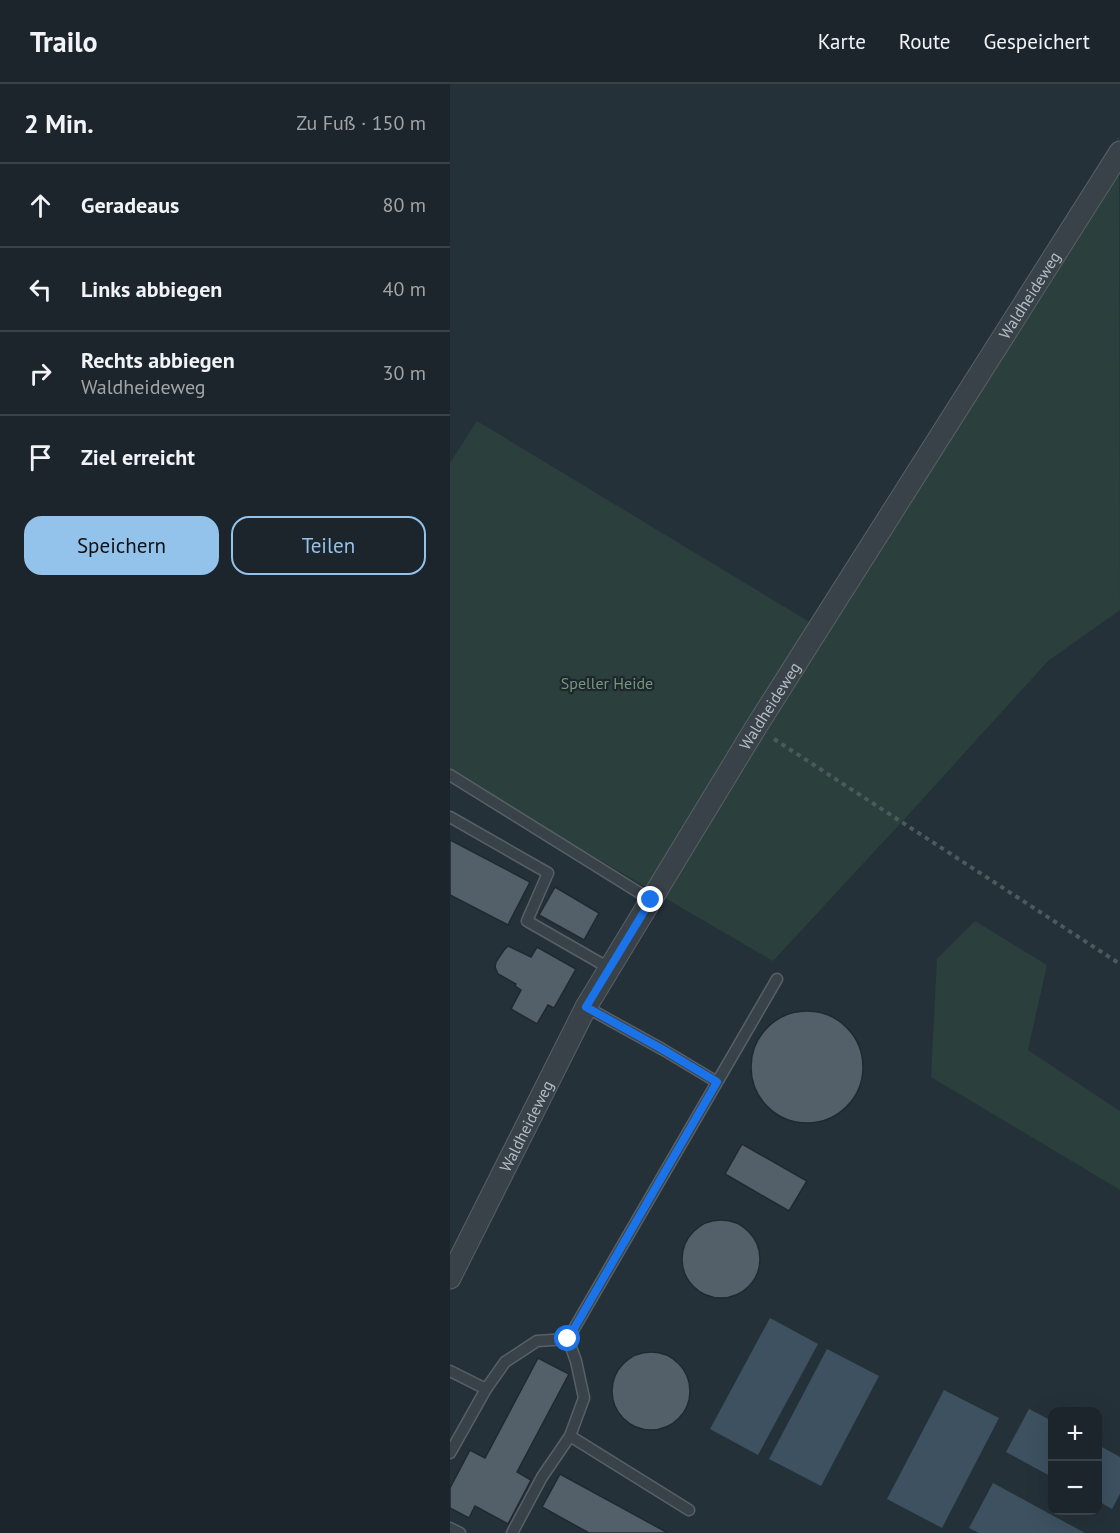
<!DOCTYPE html>
<html lang="de">
<meta charset="utf-8">
<style>
body{margin:0;font-family:"PT Sans",sans-serif;background:#252d33;color:#f1f3f6}
.controls{position:absolute;right:18px;bottom:18px;display:grid;overflow:hidden;border-radius:12px;box-shadow:0 6px 24px #0002}
.controls button{width:54px;height:54px;display:grid;place-items:center;padding:0;border:0;border-bottom:2px solid #3a4247;background:#1c252b;color:#f1f3f6;font:30px sans-serif}
.stop{position:absolute;width:18px;height:18px;margin:-14px;border:4px solid #1a73e8;border-radius:50%;background:#fff}
.stop.end{background:#1a73e8;border-color:#fff;box-shadow:0 2px 6px #0008}
.list{margin:0;padding:0;list-style:none}
h2{display:flex;justify-content:space-between;align-items:center;height:78px;margin:0;padding:0 24px;font-size:26px}
h2 small{font-size:20px;font-weight:400;color:#a0a5a9}
.list li{display:grid;grid-template-columns:39px 1fr auto;gap:18px;align-items:center;box-sizing:border-box;height:84px;padding:0 24px;border-top:2px solid #3a4247}
.list b{display:block;font-size:22px;white-space:nowrap}
.list p{margin:0;font-size:20px;white-space:nowrap;color:#a0a5a9}
.list em{font-size:20px;font-style:normal;color:#a0a5a9}
.actions{display:flex;gap:12px;padding:18px 24px}
.actions a{flex:1;padding:14px 0;border:2px solid #93c2eb;border-radius:18px;text-align:center;font-size:21px;color:#93c2eb}
.actions .main{background:#93c2eb;color:#111}
.icon{flex:none;width:33px;height:33px;fill:none;stroke:currentColor;stroke-width:2;stroke-linecap:round;stroke-linejoin:round}
.map{position:relative;flex:none;width:670px;height:1449px;overflow:hidden}
header{display:flex;align-items:center;gap:36px;box-sizing:border-box;height:84px;padding:0 30px;background:#1c252b;border-bottom:2px solid #3a4247}
header strong{font-size:28px}
nav{display:flex;gap:33px;margin-inline-start:auto;font-size:21px}
main{display:flex}
aside{flex:1;background:#1c252b}
.map>svg:first-child{display:block}
.green{fill:#2b3f3c}
.water{fill:#3d5160}
.building{fill:#535f69;stroke:#202930;stroke-width:1.5}
.lines{fill:none;stroke-linecap:round;stroke-linejoin:round}
.lane-casing{stroke:#576067;stroke-width:13}
.street-casing{stroke:#576067;stroke-width:23}
.path{stroke:#495b5a;stroke-width:4;stroke-dasharray:4.5 4.5;stroke-linecap:butt}
.lane{stroke:#394249;stroke-width:10}
.street{stroke:#394249;stroke-width:21}
.route{stroke:#1a73e8;stroke-width:8}
.labels{text-anchor:middle;stroke-width:4.5;stroke-linejoin:round;paint-order:stroke}
.street-label{font-size:16px;fill:#b4bdc5;stroke:#1e272e}
.park-label{font-size:16px;fill:#759878;stroke:#1e272e}
</style>
<header>
<strong>Trailo</strong>
<nav><a>Karte</a><a>Route</a><a>Gespeichert</a></nav>
</header>
<main>
<aside>
<h2>2 Min.<small>Zu Fuß · 150 m</small></h2>
<ul class="list">
<li><svg class="icon" aria-label="ahead" viewBox="0 0 24 24"><path d="M12 20V5M6 11l6-6 6 6"/></svg><div><b>Geradeaus</b></div><em>80 m</em></li>
<li><svg class="icon" aria-label="left" viewBox="0 0 24 24"><path d="M17 20v-9H6M10 6l-5 5 5 5"/></svg><div><b>Links abbiegen</b></div><em>40 m</em></li>
<li><svg class="icon" aria-label="right" viewBox="0 0 24 24"><path d="M7 20v-9h11M14 6l5 5-5 5"/></svg><div><b>Rechts abbiegen</b><p>Waldheideweg</p></div><em>30 m</em></li>
<li><svg class="icon" aria-label="arrive" viewBox="0 0 24 24"><path d="M6 21V4h12l-3 4 3 4H6"/></svg><div><b>Ziel erreicht</b></div></li>
</ul>
<div class="actions"><a class="main">Speichern</a><a>Teilen</a></div>
</aside>
<div class="map">
<svg width="670" height="1449" viewBox="0 0 670 1449">
<rect width="100%" height="100%" fill="#253139"/>
<path class="green" d="M669,52L670,526L598,577L460,729L323,877L0,689V379L27,337L366,542Z
M525,837L597,881L578,966L670,1027V1106L481,993L487,875Z"/>
<path class="water" d="M320,1234L368,1260L308,1371L260,1345Z
M377,1265L429,1292L371,1402L319,1375Z
M494,1306L549,1334L492,1444L437,1415Z
M579,1325L602,1337V1393L556,1368Z
M648,1361L670,1373V1410L662,1425L648,1417Z
M543,1399L635,1449H529L519,1444Z"/>
<path class="building" d="M0,756L80,798L58,841L0,811Z
M105,803L149,829L134,856L89,831Z
M58,862L81,873L87,863L126,885L104,924L98,921L87,940L61,925L71,906L65,902L66,900L48,890L45,883L46,878L54,866Z
M301 983a56 56 0 1 1 112 0a56 56 0 1 1-112 0Z
M292,1060L357,1097L339,1127L275,1090Z
M232 1175a39 39 0 1 1 78 0a39 39 0 1 1-78 0Z
M162 1307a39 39 0 1 1 78 0a39 39 0 1 1-78 0Z
M88,1274L119,1290L67,1388L81,1396L58,1440L25,1422L19,1434L0,1424V1404L20,1366L35,1374Z
M110,1390L218,1449H139L92,1423Z"/>
<g class="lines">
<g class="lane-casing">
<path id="lane" d="M0,691L201,816
M0,733L98,789L77,837L159,884
M136,923L212,965L267,998
M0,1287L36,1305L0,1369
M36,1305L55,1278L87,1257L118,1255
M120,1352L239,1426
M0,1444L10,1449
M62,1449L92,1393L120,1352L134,1314L126,1277L118,1255L327,895"/>
</g>
<g class="street-casing">
<g id="street">
<path id="s1" d="M0,1194L136,923L306,643L670,68"/>
</g>
</g>
<path class="path" d="M324,655L670,880"/>
<use href="#lane" class="lane"/>
<use href="#street" class="street"/>
</g>
<g class="lines">
<path class="route" d="M118,1255L267,998L212,965L136,923L201,816"/>
</g>
<g class="labels">
<g class="street-label">
<text dy="6" stroke="none"><textPath href="#s1" startOffset="1142">Waldheideweg</textPath></text>
<text dy="6" stroke="none"><textPath href="#s1" startOffset="656">Waldheideweg</textPath></text>
<text dy="6" stroke="none"><textPath href="#s1" startOffset="170">Waldheideweg</textPath></text>
</g>
<g class="park-label">
<text x="157" y="605">Speller Heide</text>
</g>
</g>
</svg>
<div class="controls">
<button>+</button>
<button>−</button>
</div>
<div class="stop" style="left:118px;top:1255px"></div>
<div class="stop end" style="left:201px;top:816px"></div>
</div>
</main>
